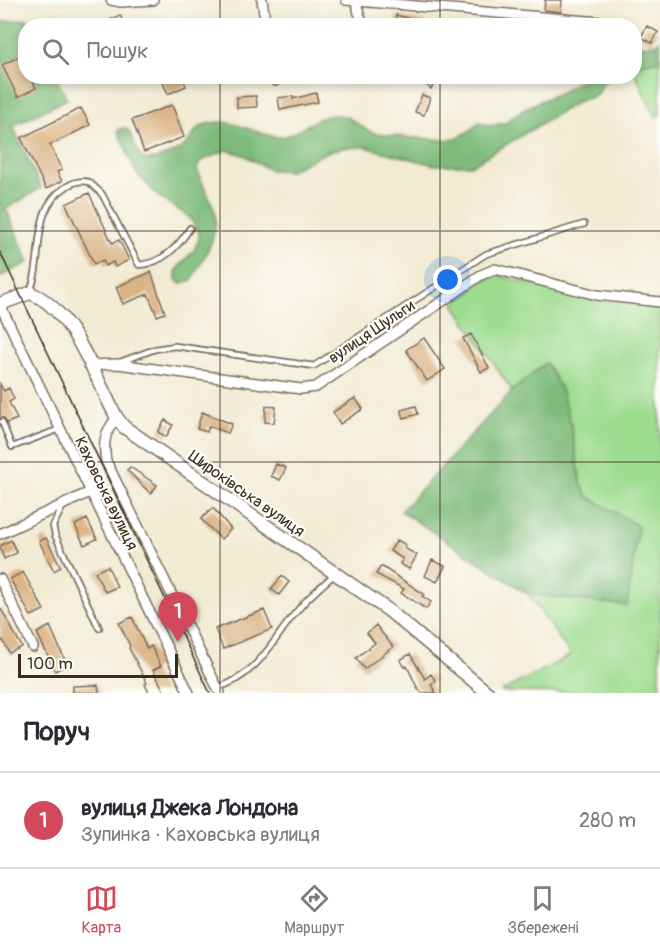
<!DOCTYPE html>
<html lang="uk">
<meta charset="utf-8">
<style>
body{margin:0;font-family:Pangolin,sans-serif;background:#f2f2f3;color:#2b2b33}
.scale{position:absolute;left:18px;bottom:15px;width:160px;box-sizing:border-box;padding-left:6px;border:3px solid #3b2a1e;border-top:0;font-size:16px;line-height:21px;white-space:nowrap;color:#3b2a1e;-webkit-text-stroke:4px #fdfcf7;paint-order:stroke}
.you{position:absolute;left:448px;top:280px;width:21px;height:21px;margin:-15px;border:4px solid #fff;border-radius:50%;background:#1a73e8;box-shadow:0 0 0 9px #1a73e833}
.badge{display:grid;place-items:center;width:39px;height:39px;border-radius:50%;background:#d1495b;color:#fff;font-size:20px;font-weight:700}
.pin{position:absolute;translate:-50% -50px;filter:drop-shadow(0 2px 3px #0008)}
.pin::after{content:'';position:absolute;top:32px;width:21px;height:18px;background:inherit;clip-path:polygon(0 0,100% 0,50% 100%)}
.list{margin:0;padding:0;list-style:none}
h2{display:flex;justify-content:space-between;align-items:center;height:78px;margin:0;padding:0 24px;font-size:26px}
h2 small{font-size:20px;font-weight:400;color:#7c7c81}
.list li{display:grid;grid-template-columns:39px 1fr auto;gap:18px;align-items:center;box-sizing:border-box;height:96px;padding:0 24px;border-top:2px solid #e1e1e2}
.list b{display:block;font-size:22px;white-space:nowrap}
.list p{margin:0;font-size:20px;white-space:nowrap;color:#7c7c81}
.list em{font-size:20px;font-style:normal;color:#7c7c81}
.icon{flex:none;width:33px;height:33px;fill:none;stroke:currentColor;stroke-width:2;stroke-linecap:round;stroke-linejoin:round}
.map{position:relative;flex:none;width:660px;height:693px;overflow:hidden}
.search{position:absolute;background:#fff;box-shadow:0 3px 9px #0003;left:18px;right:18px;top:18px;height:66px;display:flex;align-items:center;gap:15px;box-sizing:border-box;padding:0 21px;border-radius:24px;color:#7c7c81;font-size:22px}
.sheet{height:174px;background:#fff}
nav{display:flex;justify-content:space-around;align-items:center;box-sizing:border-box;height:84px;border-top:2px solid #e1e1e2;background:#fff;font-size:16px;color:#7c7c81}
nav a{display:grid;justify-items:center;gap:3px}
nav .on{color:#d1495b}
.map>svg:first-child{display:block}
.green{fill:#9ddb8f;stroke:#6c8256;stroke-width:1.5}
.forest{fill:#7ebb7a;stroke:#5c724c;stroke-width:1.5}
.building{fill:#dab485}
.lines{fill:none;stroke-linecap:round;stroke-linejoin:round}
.service-casing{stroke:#7b6e5e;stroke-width:8}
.minor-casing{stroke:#7b6e5e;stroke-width:12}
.secondary-casing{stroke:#7b6e5e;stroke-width:15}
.service{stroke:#fff;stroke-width:4.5}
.minor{stroke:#fff;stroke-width:9}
.secondary{stroke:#fff;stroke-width:12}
.tram{stroke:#3b2a1e;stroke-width:1.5}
.grid{fill:none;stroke:#3b2a1e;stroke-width:1.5;stroke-opacity:0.55}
.labels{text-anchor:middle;stroke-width:4.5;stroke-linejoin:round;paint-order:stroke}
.street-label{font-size:16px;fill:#3b2a1e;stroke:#fdfcf7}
</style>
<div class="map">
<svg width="660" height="693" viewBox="0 0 660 693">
<rect width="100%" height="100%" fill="#fdfcf7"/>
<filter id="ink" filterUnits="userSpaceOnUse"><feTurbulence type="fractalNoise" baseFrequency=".0167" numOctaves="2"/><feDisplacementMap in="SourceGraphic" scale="12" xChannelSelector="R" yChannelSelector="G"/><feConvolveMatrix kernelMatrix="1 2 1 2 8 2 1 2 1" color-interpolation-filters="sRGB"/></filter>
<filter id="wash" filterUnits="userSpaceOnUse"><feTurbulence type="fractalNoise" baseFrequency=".008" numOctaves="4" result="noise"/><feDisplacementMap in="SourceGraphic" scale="24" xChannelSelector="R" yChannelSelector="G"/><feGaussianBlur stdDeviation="1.35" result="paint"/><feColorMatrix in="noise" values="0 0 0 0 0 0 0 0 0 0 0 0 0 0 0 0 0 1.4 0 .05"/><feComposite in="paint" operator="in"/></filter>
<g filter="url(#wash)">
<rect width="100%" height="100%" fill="#f2ebd4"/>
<path class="green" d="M660,60V115L655,117L635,73V65Z
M497,275L598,300L660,306V693L501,692L571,655L528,594L627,605L638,527L587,496L581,483L570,420L560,387L546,363L512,391L454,304L484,280Z"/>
<path class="forest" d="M27,19L30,25L26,26V76L56,77L67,99L13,126L41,188L6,209L29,262L0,277V22Z
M660,40V60L635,65V47L658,43Z
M585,77H608L595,96L579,101L472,165H435L365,147L342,148L327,152L289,171L270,170L244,155L226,150L201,161L197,168C201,183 209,195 214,209C221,236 203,257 192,280L180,284L176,279V270L194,250L199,239V232L188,216L159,197L137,174L118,132L119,129L125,128L129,131L141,158C153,163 173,154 184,146C191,141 192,131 202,126C228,114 251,133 277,137C294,139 312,116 335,115C351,114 358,127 371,132C382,136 442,141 452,139C464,136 471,130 479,122L490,126L505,123L523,109L561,92Z
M546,363L560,387L570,420L581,483L587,496L638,526L627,606L528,594L401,511L512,391Z"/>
<g id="blocks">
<path class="building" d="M545,0H562L561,12L544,10Z
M120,15L125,26H98Z
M396,15L426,23V26H394Z
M647,26L658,32L652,43L641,37Z
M20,56L26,68V76H30L36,88L18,97L2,65Z
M160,76H182L186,86L168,94Z
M415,76H440L431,89Z
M316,93L318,102L280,110L278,98L293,96V99Z
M422,95L430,98L424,115L415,112Z
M256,96L257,107L237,108V97Z
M172,105L184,137L144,152L132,120Z
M81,108L90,125L50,145L62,170L57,172L62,181L46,189L21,138Z
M89,193L112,243L119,240L129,260L115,267L113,262L105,266L103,260L94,264L66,204Z
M151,272L165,313L157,316L148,294L123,304L116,287Z
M471,334L489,368L481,372L463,338Z
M424,338L445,369L427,381L406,350Z
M0,384L4,391L9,388L14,399L9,402L17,419L7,423L4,418H0Z
M355,398L363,409L340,424L333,412Z
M266,406L276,407L274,423L265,422Z
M416,406L418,414L404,418L401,410Z
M202,412L232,424L228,433L209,426L207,432L197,429Z
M165,420L173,425L166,437L158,432Z
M276,464L286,468L280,480L271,476Z
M130,467L157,485L151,494L127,470Z
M213,508L231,529L221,539L201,519Z
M87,519L97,539L84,545L75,525Z
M46,538L61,567L54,571L39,541Z
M11,540L17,553L4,559L0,546Z
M397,540L406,545L404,548L417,555L409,569L400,564L403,559L390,551Z
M432,560L445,566L437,582L425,576Z
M108,566L117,587L105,592L95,572Z
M381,566L424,594L422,596L431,602L426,609L401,593L404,589L376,574Z
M23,572L44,610L31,616L10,579Z
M282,576L289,582L279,595L271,589Z
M0,607L22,647L9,653L3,640L0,642Z
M264,610L272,629L223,649L215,629Z
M132,617L147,649L151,646L161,666L153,670L165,693H149L145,684L147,683L129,648L130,646L119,623Z
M376,625L393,647L364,669L356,658L375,643L367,633Z
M50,626L67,665L55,671L37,633Z
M410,654L425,679L431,674L436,681L431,685L436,693H422L417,687L407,666L405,667L400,660Z
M98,685L99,693H73V686Z"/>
</g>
</g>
<g filter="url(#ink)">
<use href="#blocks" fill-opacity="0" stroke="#7b6e5e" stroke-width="1.5"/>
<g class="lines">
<g class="service-casing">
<path id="service" d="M30,291C45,256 29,210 66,187C73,182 81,180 89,182L102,194L139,265C163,263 178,247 190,228
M120,362L155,349L175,346L314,366L486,254L584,224
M2,422L12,447L60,429
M63,506L53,526L55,535L99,628
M217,688C258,676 273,639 297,611C308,597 321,586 334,575"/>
</g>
<g class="minor-casing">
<path id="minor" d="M111,0L121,2L153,0
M262,0L266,26
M346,0L600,22
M355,0L363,26
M274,76L275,81
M405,76L409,80
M0,305L189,693
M89,365L118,364L301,389L316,387L481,275L495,269L597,295L660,302
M117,418C104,432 103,443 106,461L220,693
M0,534L90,492
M0,579L33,647"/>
</g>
<g class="secondary-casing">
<path id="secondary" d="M0,304L30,293C72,307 96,380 117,418L124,427L388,610L488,693"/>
</g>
<use href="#service" class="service"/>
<use href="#minor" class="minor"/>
<use href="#secondary" class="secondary"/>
<path class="tram" d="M0,252L210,693"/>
</g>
</g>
<path class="grid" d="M220,0V26M440,0V26M220,76V693M440,76V693M0,231H660M0,462H660"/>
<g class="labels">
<g class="street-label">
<text transform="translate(371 331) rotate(-34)" y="6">вулиця Шульги</text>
<text transform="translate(107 493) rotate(64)" y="6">Каховська вулиця</text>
<text transform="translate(247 493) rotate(35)" y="6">Широківська вулиця</text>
</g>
</g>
</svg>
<div class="scale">100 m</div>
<div class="you"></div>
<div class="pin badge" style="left:178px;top:642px">1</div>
<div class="search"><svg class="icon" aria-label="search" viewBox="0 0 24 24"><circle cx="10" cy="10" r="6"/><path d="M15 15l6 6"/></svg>Пошук</div>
</div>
<section class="sheet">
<h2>Поруч<small></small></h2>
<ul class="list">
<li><span class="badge">1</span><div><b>вулиця Джека Лондона</b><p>Зупинка · Каховська вулиця</p></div><em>280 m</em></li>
</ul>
</section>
<nav>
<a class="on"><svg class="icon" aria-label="map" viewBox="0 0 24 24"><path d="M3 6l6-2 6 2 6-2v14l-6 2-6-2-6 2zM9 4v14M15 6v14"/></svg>Карта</a>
<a><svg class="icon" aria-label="directions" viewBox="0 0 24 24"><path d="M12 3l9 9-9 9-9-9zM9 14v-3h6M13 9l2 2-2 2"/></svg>Маршрут</a>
<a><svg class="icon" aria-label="saved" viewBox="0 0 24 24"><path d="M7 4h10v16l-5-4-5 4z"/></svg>Збережені</a>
</nav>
